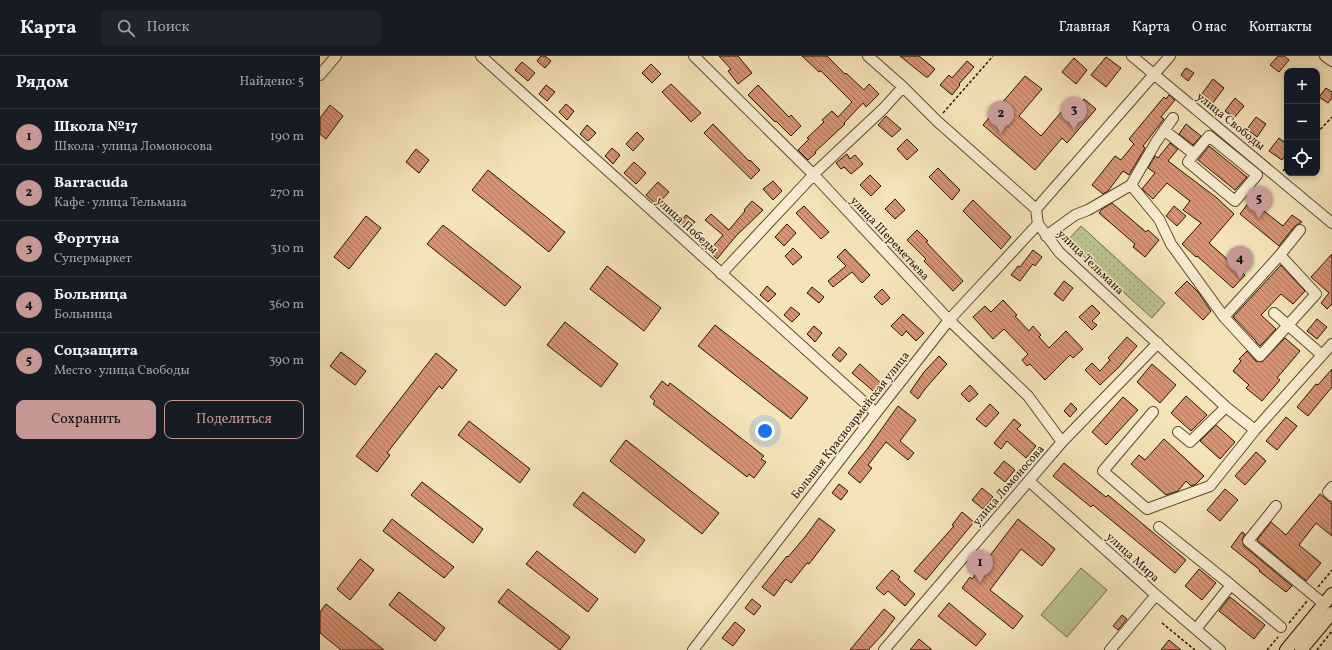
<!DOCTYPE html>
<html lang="ru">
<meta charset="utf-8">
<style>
body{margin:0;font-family:Vollkorn,serif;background:#20242c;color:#f1f3f6}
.controls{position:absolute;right:12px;top:12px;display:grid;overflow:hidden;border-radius:8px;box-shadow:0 2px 6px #0003}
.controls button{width:36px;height:36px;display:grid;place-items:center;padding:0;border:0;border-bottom:1px solid #363941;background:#171b24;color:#f1f3f6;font:20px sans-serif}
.you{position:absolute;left:445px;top:375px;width:14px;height:14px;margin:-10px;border:3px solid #fff;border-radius:50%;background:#1a73e8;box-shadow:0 0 0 6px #1a73e833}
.badge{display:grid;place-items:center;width:26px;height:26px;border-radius:50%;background:#c59692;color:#111;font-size:13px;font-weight:700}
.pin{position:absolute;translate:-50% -33px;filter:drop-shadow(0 1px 2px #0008)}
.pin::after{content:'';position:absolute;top:21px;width:14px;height:12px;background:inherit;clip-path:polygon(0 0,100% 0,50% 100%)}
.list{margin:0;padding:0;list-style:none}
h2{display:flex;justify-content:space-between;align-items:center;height:52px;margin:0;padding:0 16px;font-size:17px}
h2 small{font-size:13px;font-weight:400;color:#9ea1a6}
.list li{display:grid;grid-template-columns:26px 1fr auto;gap:12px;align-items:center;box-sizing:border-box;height:56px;padding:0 16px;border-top:1px solid #363941}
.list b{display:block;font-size:15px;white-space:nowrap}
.list p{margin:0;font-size:13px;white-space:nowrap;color:#9ea1a6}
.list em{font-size:13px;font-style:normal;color:#9ea1a6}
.actions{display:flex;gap:8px;padding:12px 16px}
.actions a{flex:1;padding:9px 0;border:1px solid #c59692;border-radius:8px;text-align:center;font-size:14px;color:#c59692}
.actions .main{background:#c59692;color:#111}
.icon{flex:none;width:22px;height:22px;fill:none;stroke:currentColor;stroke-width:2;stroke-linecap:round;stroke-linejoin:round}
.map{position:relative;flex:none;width:1012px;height:594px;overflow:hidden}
header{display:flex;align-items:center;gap:24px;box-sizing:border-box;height:56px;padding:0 20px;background:#171b24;border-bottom:1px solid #363941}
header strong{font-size:19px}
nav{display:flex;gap:22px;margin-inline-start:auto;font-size:14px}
.search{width:280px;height:36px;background:#20242c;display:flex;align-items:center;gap:10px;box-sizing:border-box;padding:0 14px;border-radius:8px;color:#9ea1a6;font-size:15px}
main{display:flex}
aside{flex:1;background:#171b24}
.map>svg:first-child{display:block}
.grass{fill:url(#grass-dots);stroke:#726c48}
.pitch{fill:#bbc490;stroke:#726c48}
.building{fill:url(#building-back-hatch);stroke:#281400}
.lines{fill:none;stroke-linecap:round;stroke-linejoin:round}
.minor-casing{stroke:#5b482e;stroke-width:12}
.major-casing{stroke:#281400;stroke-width:14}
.path{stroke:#281400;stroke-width:1.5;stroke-dasharray:3 2;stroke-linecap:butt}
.minor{stroke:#f8edd2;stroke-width:10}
.major{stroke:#f5e4b9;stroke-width:12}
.labels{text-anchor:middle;stroke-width:3;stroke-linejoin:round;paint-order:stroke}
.street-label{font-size:12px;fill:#281400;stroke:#f8edd2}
</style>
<header>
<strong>Карта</strong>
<div class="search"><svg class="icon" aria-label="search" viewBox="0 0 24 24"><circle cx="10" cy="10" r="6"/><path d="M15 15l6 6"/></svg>Поиск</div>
<nav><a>Главная</a><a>Карта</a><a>О нас</a><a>Контакты</a></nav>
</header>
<main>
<aside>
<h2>Рядом<small>Найдено: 5</small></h2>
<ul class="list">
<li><span class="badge">1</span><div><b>Школа №17</b><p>Школа · улица Ломоносова</p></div><em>190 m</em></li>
<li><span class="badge">2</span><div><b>Barracuda</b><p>Кафе · улица Тельмана</p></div><em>270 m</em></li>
<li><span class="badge">3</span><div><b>Фортуна</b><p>Супермаркет</p></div><em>310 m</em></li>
<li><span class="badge">4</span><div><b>Больница</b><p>Больница</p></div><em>360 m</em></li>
<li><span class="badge">5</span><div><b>Соцзащита</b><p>Место · улица Свободы</p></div><em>390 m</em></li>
</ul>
<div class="actions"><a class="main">Сохранить</a><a>Поделиться</a></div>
</aside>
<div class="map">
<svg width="1012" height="594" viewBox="0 0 1012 594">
<defs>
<pattern id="grass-dots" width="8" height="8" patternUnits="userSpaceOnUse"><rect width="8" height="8" fill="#bbc490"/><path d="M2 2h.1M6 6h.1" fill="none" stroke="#a1a87a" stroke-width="1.8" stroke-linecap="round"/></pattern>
<pattern id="building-back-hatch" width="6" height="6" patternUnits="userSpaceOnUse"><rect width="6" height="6" fill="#d99373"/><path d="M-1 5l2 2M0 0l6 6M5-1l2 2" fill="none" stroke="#b0775c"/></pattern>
</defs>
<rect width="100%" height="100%" fill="#f5e4b9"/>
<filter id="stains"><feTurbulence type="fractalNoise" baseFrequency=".005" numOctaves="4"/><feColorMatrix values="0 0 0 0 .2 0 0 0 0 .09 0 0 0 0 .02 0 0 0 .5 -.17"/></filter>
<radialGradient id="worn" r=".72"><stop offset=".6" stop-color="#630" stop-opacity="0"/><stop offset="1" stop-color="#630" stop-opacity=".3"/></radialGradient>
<path class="grass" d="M761,170L845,247L832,262L747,185Z"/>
<path class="pitch" d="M761,512L787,534L747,581L721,559Z"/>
<path class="building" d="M221,0H225L231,5L225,12L217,5Z
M399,0H418L432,17L418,28L408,15L411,13Z
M482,0H507L525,18L526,17L544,34L549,28L559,38L546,51L543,47L524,67L525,68L495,96L496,97L488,104L478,94L489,83L487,82L504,66L502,64L512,55L518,61L532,46L501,15L499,16Z
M580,0H599L615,13L608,21H606Z
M958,0H964L969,4L959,16L950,9Z
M786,1L801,12L786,31L771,19Z
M754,2L767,14L756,28L742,16Z
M647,5L654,11L639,28L640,29L632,39L620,29L629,19L632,22Z
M202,6L215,17L208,25L195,14Z
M331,8L341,18L332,27L322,17Z
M866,12L874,17L868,25L861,19Z
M705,20L722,33L699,60L721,80L753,42L760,48L764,43L776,53L747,87L742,82L715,114L663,69Z
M893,23L904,32L892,48L881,39Z
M351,28L381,57L371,66L342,36Z
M226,29L235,36L227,45L219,38Z
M438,29L469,61L471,59L481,70L471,80L456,65L455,66L428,39Z
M1006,32L1012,36V42L1008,47L999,41Z
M849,39L855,44L841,61L844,63L823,90L825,92L809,119L803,115L788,135L783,138L772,129L795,100L801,104L814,88L809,83L844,41L846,43Z
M915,42L924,50L914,62L905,55Z
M246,48L254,55L247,64L239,56Z
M10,49L23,60L6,83L0,78V62Z
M566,60L581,73L572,81L558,69Z
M936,61L946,68L937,81L927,73Z
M393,68L429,105L430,104L440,114L431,123L384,77Z
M866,68L881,80L873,89L859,78Z
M267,69L276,77L268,85L260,78Z
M317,76L324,83L313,95L306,88Z
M959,82L967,88V97L962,104L949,95Z
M587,83L598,94L587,104L577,93Z
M850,87L858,93L848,105L897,142L914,158L889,187L925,219L913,232L877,200L876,201L862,188L881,167L863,154L870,145L847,127L833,143L822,133L835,117L828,112L835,100L838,102Z
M889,90L927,121L915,134L878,104Z
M292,92L300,99L293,108L285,100Z
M96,93L109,104L99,117L86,106Z
M527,98L530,103L535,99L543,108L531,118L524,111L521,113L516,107Z
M314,106L326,117L316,128L304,117Z
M618,112L640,134L632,144L609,121Z
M168,114L245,176L229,196L152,134Z
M550,119L561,130L551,140L540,129Z
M453,125L462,135L453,144L443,133Z
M338,126L349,136L337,149L326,139Z
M940,132L950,140L940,152L963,170L972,159L982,166L975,170L959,190L920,158Z
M575,143L585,154L575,163L565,153Z
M653,144L691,181L681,193L643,155Z
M432,145L443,154L416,180L397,203L389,195L403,179L385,164L391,158L409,174L425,155L424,154Z
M792,147L826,176L828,174L839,184L825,201L813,191L815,188L779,157L782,153Z
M484,150L509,176L501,183L476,157Z
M854,150L866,160L857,170L846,160Z
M366,159L375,166L367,175L359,167Z
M46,160L61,172L29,213L14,201Z
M467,168L476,177L464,190L455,181Z
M123,169L201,231L185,250L107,188Z
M597,174L608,185L606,186L643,225L633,235L604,205L606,203L587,184Z
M473,192L482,201L473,209L465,200Z
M525,193L550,219L542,227L532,216L513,231L508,225L526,210L517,201Z
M713,194L722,201L715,210L713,208L700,225L691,219L698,210L700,211Z
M1012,198V248L1007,253L1001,247L1009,237L991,221Z
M961,209L985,235L973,248L961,238L941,259L956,273L940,290L936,286V285L913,261Z
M287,210L341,252L324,275L270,233Z
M744,225L753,232L743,245L734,238Z
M867,225L878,236L891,255L883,264L855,237Z
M447,230L456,238L448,246L440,239Z
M492,231L504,241L499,247L487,237Z
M562,233L570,242L562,249L554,241Z
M683,244L697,259L695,260L709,275L713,270L721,279L719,281L729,292L746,275L763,293L753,302L750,299L725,324L710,308L707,310L702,304L708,298L684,273L673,283L653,261L665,250L671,256Z
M772,249L780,257L772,265L777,269L772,274L759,261Z
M471,251L480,258L472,266L464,259Z
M583,258L604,277L596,285L586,275L582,280L571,270Z
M997,263L1007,271L997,283L987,275Z
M245,266L298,308L281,331L227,289Z
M395,269L488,342L471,363L378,290Z
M494,270L502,277L495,286L487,278Z
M807,281L817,290L799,311L780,329L765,314L772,307L780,315L790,304L788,302Z
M965,282L980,295L957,322L960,324L942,345L926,332L929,329L913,315L921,305L919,303L927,295L936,305L942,306Z
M519,291L527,298L520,306L512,299Z
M21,296L46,315L35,329L10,310Z
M116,297L137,314L122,333L119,330L67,397L70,399L57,416L36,400Z
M619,300L627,308L605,333L598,343L590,336L604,316Z
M540,308L565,331L558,339L532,317Z
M832,308L856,329L840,347L817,326Z
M1012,313V331L988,360L977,351L996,328L998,329Z
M342,325L348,330L350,327L444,400L441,403L446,406L434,422L429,418L427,421L333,348L335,345L330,341Z
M650,329L658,338L649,346L641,338Z
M866,340L887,359L871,375L851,357Z
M803,341L818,354L786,389L772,376Z
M751,347L757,353L750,361L744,355Z
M670,348L679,357L666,371L656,363Z
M578,350L596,364L580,385L594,397L588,404L566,386L548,409L552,412L540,427L528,417L548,392Z
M966,361L977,370L957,394L946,385Z
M694,363L701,369L697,373L716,390L706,402L687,385L681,393L674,387Z
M149,365L210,413L200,427L138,379Z
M896,369L915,386L900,403L880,385Z
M844,383L884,420L876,428L871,430L866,425L858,435L846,439L811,408L819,399L825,404Z
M306,384L399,457L382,478L290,405Z
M936,396L946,405L925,429L915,420Z
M684,405L695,414L685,426L674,417Z
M744,407L786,441L788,439L866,504L855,517L773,449L771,451L733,420Z
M102,426L163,473L153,487L91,439Z
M519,428L528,435L521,444L512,437Z
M662,432L673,441L663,453L652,444Z
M905,433L918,444L900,465L887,454Z
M263,436L325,484L315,497L253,449Z
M1000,438L1012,448V480L996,467L979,489L1001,507L986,525L937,484L951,466L966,479Z
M642,456L654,466L606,524L594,515L634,470L632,469Z
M499,462L515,474L489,508L487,507L471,527L466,523L454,540L442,531L467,500L468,501L485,481Z
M72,463L134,511L124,522L63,475Z
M698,463L735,493L722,510L701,493L670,534L703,560L693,573L642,532L650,521L652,523Z
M922,476L925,478L922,484L924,490L972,530L966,536L939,515L940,514L911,491Z
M217,495L278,543L268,556L206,508Z
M40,503L54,514L30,544L17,533Z
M879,513L896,527L882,544L865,530Z
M572,514L580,521L578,523L595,538L585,550L568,535L564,539L556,532Z
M188,533L250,581L240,594L178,546Z
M79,536L125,572L115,585L69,549Z
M910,541L945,569L934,583L899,555Z
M432,543L441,550L434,559L425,552Z
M629,547L666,578L656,590L618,560Z
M6,548L64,594H21L0,577V556Z
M564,553L575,562L563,578L548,594H530Z
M802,559L807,563L798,574L793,570Z
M415,566L425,574L413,590L402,582Z
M599,583L612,594H590Z
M849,584L861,594H841Z"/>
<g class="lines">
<g class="minor-casing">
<path id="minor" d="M161,0L556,357
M374,0L494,119L629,264L708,340L742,386
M548,0L583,31L617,65L716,153L718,168L739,196L906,351L935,374
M812,0L1012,167
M1005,0L1012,5
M0,19L16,0
M853,62L836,86L811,129L839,163L851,188L904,261L940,300L996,238L960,199
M844,74L874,98L868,106L915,145L937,119L889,80L874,98
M716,153L850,0
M726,180L755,159L768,154L811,129
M401,218L498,114L563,53L583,31
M954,257L1002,299
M904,261L960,199L980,174
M833,356L783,415L827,453L890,430L935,374L1012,288
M858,376L870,386L906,351
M709,425L836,539L900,594
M1012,431L1008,436L1012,440
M956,450L928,485L1004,548
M839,471L911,529
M876,573L911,529L961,571
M373,594L556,357L629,264L718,168
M564,594L742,386L838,287
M790,594L836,539"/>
</g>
<g class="major-casing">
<path id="major" d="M966,594L1012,538
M981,594L1012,557"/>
</g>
<path class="path" d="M623,57L673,0
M997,77L1012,61
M963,115L967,110
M998,531L1012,514
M842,567L875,594
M969,567L987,545
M947,594L958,581
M997,594L1012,575"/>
<use href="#minor" class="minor"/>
<use href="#major" class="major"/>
</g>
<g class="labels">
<g class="street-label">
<text transform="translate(911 65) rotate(39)" y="4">улица Свободы</text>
<text transform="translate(367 169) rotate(42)" y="4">улица Победы</text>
<text transform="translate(570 182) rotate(47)" y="4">улица Шереметьева</text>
<text transform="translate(771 206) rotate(44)" y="4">улица Тельмана</text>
<text transform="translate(530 369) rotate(-52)" y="4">Большая Красноармейская улица</text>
<text transform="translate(688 429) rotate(-49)" y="4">улица Ломоносова</text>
<text transform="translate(813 501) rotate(42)" y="4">улица Мира</text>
</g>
</g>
<rect width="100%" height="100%" filter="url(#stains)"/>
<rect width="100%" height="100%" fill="url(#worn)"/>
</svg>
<div class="controls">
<button>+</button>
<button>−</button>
<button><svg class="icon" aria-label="locate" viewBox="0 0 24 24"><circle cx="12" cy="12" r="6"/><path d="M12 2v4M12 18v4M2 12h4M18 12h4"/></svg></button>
</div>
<div class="you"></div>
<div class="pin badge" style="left:660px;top:527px">1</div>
<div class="pin badge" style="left:681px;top:78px">2</div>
<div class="pin badge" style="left:754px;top:74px">3</div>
<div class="pin badge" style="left:920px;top:223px">4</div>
<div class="pin badge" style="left:939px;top:163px">5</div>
</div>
</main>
